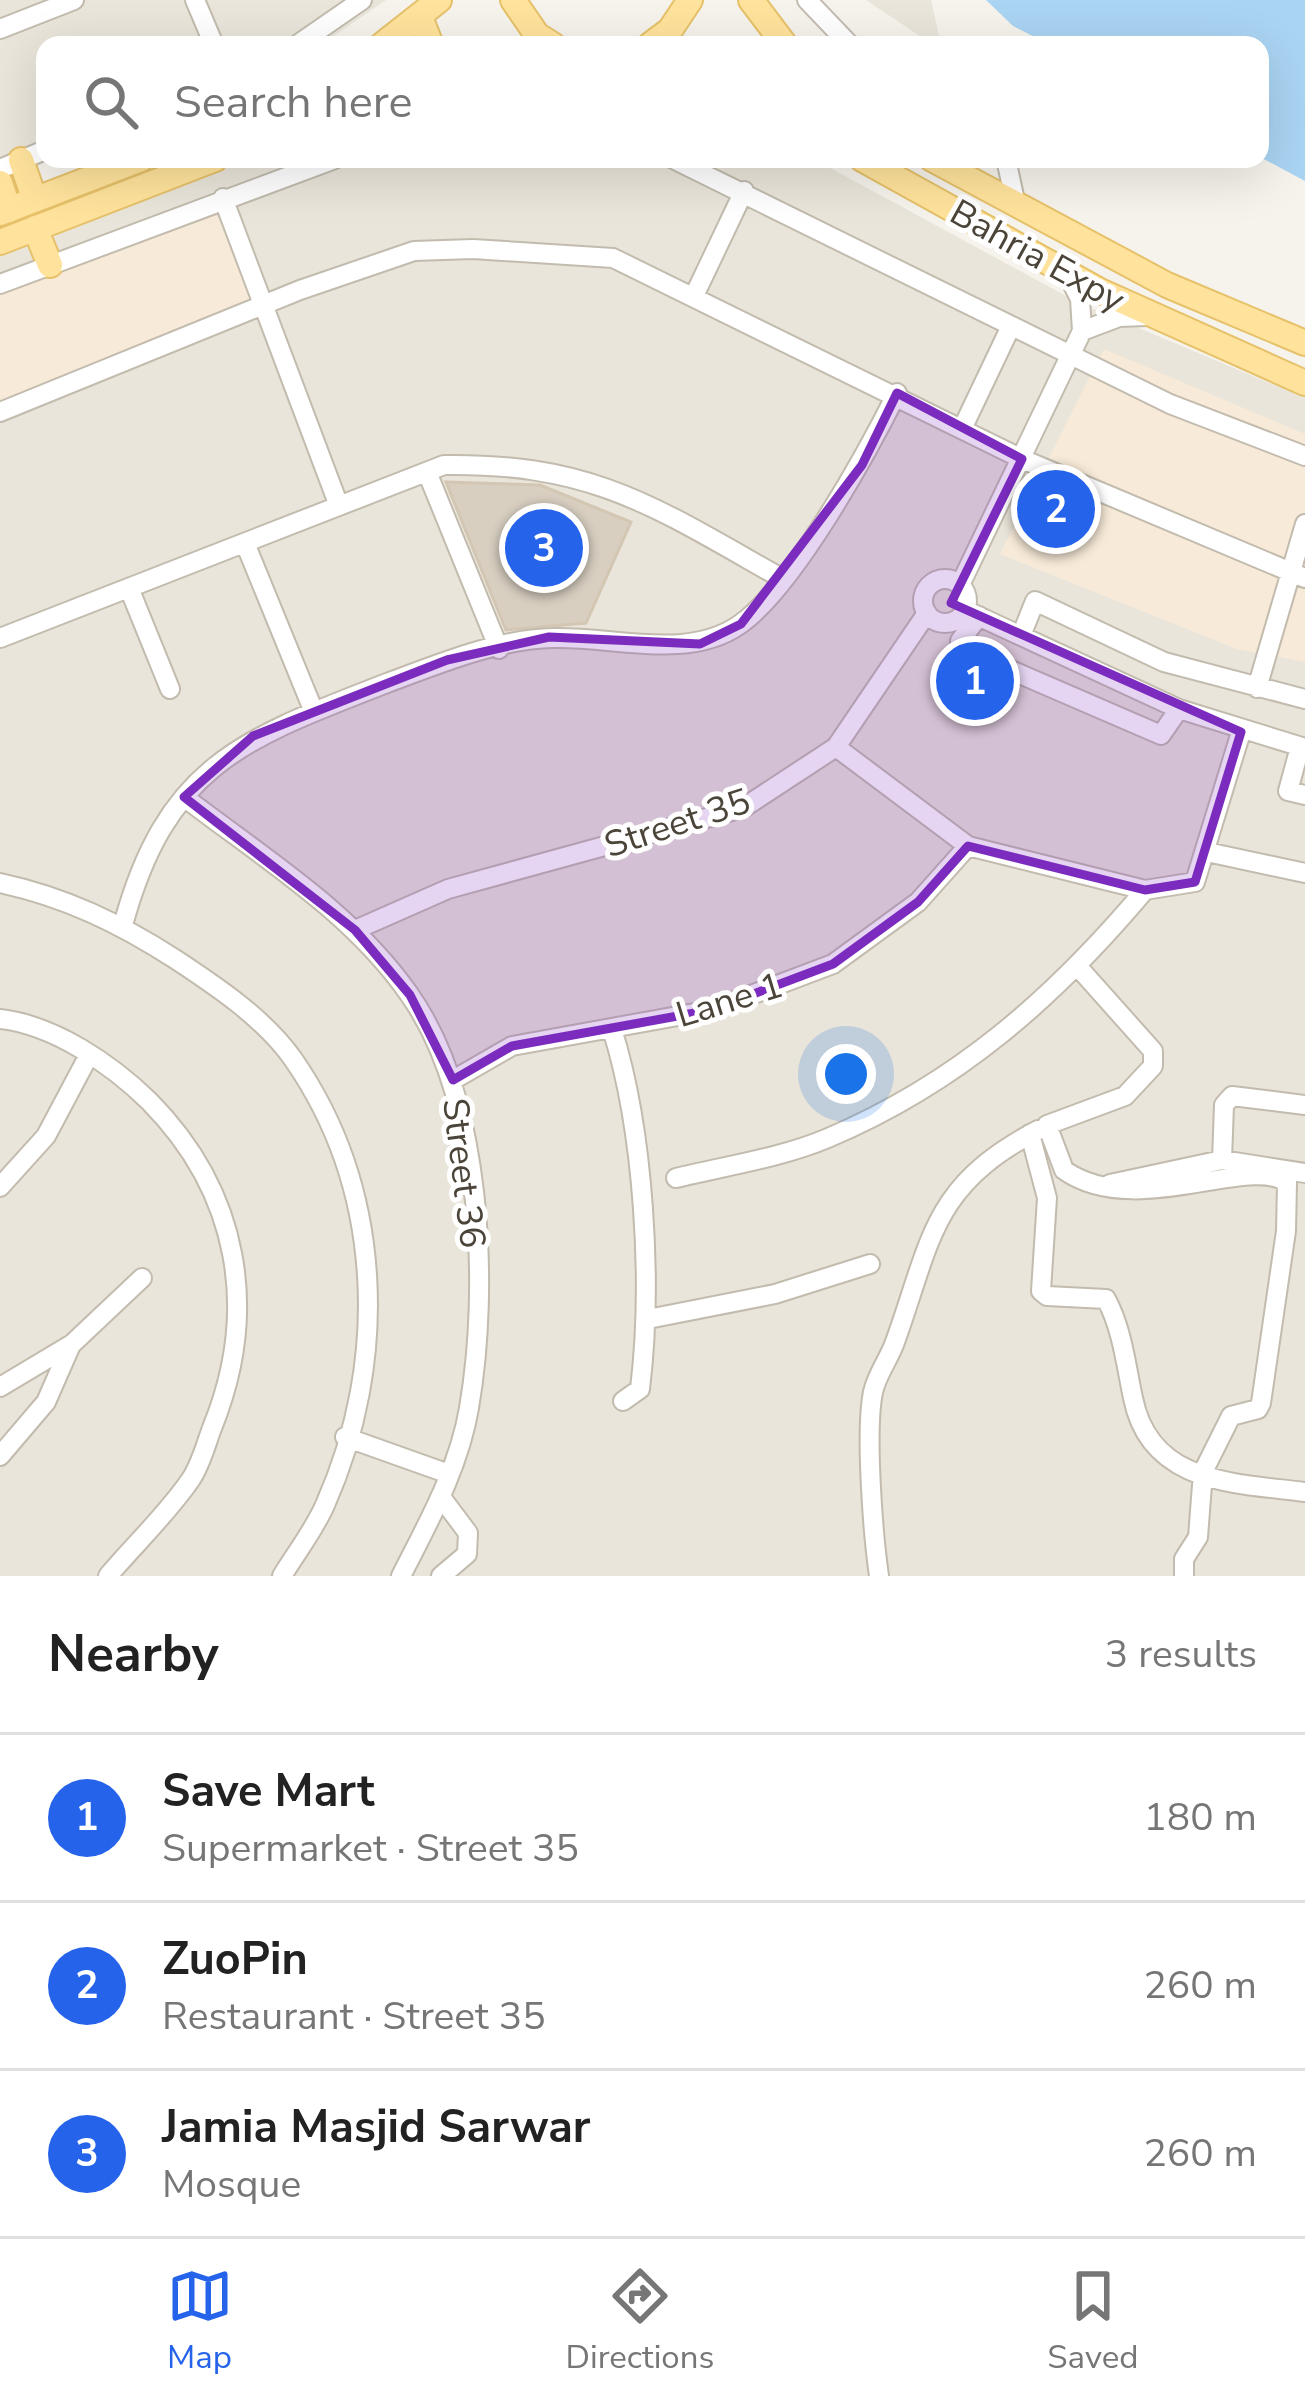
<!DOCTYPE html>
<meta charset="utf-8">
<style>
body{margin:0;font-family:"Nunito Sans",sans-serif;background:#f6f6f6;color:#222}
.you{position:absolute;left:846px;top:1074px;width:42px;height:42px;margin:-30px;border:9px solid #fff;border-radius:50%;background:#1a73e8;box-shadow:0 0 0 18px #1a73e833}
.badge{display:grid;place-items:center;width:78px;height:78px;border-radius:50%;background:#2563eb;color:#fff;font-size:39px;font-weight:700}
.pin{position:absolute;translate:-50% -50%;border:6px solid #fff;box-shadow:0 3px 12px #0006}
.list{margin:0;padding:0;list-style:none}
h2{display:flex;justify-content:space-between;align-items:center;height:156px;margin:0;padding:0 48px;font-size:51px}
h2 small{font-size:39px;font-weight:400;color:#767676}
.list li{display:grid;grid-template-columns:78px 1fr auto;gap:36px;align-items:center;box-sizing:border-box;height:168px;padding:0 48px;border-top:3px solid #e0e0e0}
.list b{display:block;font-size:45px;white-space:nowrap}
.list p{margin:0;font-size:39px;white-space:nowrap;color:#767676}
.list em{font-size:39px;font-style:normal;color:#767676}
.icon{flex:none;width:66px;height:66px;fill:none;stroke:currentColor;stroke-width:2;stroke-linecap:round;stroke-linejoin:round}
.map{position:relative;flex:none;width:1305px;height:1576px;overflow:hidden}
.search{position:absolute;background:#fff;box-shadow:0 12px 48px #0002;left:36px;right:36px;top:36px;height:132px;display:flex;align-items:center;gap:30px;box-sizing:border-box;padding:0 42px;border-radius:24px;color:#767676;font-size:45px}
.sheet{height:660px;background:#fff}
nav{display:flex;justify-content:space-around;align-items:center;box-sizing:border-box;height:168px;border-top:3px solid #e0e0e0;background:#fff;font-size:33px;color:#767676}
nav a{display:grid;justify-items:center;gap:6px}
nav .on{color:#2563eb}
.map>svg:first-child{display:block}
.residential{fill:#eae5da}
.commercial{fill:#f7ead8}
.water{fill:#a9d4f2}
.building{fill:#d8cfc1;stroke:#d3c7b4;stroke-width:3}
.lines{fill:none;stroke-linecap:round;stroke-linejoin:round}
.minor-casing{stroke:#c2bbae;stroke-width:22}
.major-casing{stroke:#e6c16a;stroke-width:28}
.minor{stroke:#fff;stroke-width:18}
.major{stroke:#ffe39c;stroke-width:24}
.marked{fill:#7b2cbf;fill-opacity:0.2;stroke:#7b2cbf;stroke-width:9;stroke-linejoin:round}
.labels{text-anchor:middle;stroke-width:10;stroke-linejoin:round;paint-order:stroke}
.street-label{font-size:36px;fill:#4b4439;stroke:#fff}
</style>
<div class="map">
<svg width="1305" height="1576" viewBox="0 0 1305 1576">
<rect width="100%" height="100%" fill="#f6f3ec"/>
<path class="residential" d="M0,0H386L321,45H45V159H54L0,180Z
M866,0H931L941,45H933Z
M240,159H814L1077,302L1305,398V1576H0V251Z"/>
<path class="commercial" d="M223,198L253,309L0,412V285Z
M1104,349L1305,434V662L1237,649L1000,554Z"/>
<path class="water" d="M986,0H1305V181L1260,157V45H1050L1013,26Z"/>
<path class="building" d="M446,482L540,485L631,522L586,623L506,630Z"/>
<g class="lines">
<g class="minor-casing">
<path id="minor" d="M195,0L214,45
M807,0L850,45
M0,29L74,0
M297,45L362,0
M673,159L1170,404L1305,456
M1006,159L1016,205
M0,169L45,150
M223,198L339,506
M0,284L335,159
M694,296L744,191
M1082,331L1119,317L1147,316
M0,412L300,290L414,251L473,249L613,258L1022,459L1305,578
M962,429L1011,326
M427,472L499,649
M245,543L314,712
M923 601a22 22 0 1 1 44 0a22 22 0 1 1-44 0Z
M960,585L1082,331L1080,299L1067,273
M129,588L170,689
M965,610L1179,709L1305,748
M979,616L960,641L962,649L1161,735L1179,709
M1021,636L1035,601L1164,662L1305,699
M0,638L444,465C594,463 655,507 781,578
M1257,688L1305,524
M836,747L968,846L1145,890L1195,882L1241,732
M1300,747L1288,791L1305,795
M184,797C262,857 352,912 409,994C482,1097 490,1286 469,1408C459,1468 428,1523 401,1576
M1207,852L1305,873
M0,883C65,897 119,923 175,959C216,986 264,1018 293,1059C384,1190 389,1361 325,1505C314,1530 296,1553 282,1576
M123,925C167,764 243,739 387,683C438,664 498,639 553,638C613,636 687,661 739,625C793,588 867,453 897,393
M355,930L448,889L743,808L836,747L927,613
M1079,968L1153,1051V1066L1125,1096L1047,1125L1064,1170C1134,1220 1251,1154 1287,1183L1286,1231L1261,1403L1258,1409L1231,1416L1203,1472L1198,1537L1184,1559V1576
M0,1019C54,1025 111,1064 149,1101C239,1192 260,1310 212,1428C206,1444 201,1464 191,1479C168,1513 135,1544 108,1576
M612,1029C644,1131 653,1282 640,1389L623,1401
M453,1080L512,1046L711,1010L833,964L918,902L968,846
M1030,1134L1047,1198L1041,1291L1047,1296L1106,1299C1122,1328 1126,1365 1133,1398C1150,1484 1234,1483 1305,1492
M1222,1160L1224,1105L1232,1096L1305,1105
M676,1178C725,1166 781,1158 828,1138C958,1083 1055,997 1145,890
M1110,1184L1222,1160L1305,1173
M0,1187L46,1136L89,1055
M648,1319L775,1294L870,1264
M0,1387L72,1344L142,1278
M345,1437L449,1474
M0,1456L46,1402L71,1345
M441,1576L467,1554L468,1533L441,1497
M879,1576C873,1534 865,1432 873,1392C877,1374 889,1359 895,1342C932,1239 931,1186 1038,1130"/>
</g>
<g class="major-casing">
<path id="major" d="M513,0L537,35L553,45
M751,0L785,45
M420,17L431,45
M382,45L439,0
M650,45L670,30L690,0
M862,159L1100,291L1305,383
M932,159L1167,285L1305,343
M21,160L35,200
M0,183L9,210
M0,213L141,159
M35,228L50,265
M0,242L215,159"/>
</g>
<use href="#minor" class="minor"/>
<use href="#major" class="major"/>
</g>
<path class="marked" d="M897,393L1022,459L951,603L1241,732L1195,882L1145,890L968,846L918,902L833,964L711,1010L512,1046L453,1080L410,995L355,930L184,797L253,736L447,660L549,637L700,644L741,624L862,465Z"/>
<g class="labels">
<g class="street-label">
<text transform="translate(1038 255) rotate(29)" y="13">Bahria Expy</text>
<text transform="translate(677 822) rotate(-18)" y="13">Street 35</text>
<text transform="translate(729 999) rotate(-17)" y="13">Lane 1</text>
<text transform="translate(465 1173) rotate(83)" y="13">Street 36</text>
</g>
</g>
</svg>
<div class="you"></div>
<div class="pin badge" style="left:975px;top:681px">1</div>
<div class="pin badge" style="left:1056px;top:509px">2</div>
<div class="pin badge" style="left:544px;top:548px">3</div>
<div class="search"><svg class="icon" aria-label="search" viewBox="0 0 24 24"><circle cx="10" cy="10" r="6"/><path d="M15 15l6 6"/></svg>Search here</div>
</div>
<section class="sheet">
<h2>Nearby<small>3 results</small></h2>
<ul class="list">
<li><span class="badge">1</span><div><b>Save Mart</b><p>Supermarket · Street 35</p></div><em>180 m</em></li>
<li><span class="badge">2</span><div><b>ZuoPin</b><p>Restaurant · Street 35</p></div><em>260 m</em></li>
<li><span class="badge">3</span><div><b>Jamia Masjid Sarwar</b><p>Mosque</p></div><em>260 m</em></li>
</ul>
</section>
<nav>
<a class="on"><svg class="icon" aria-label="map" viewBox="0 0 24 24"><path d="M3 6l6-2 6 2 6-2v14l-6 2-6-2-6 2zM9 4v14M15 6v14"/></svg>Map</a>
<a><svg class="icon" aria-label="directions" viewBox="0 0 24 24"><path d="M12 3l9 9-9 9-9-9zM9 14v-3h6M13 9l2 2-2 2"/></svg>Directions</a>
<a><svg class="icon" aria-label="saved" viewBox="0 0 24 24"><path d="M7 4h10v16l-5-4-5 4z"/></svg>Saved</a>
</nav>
